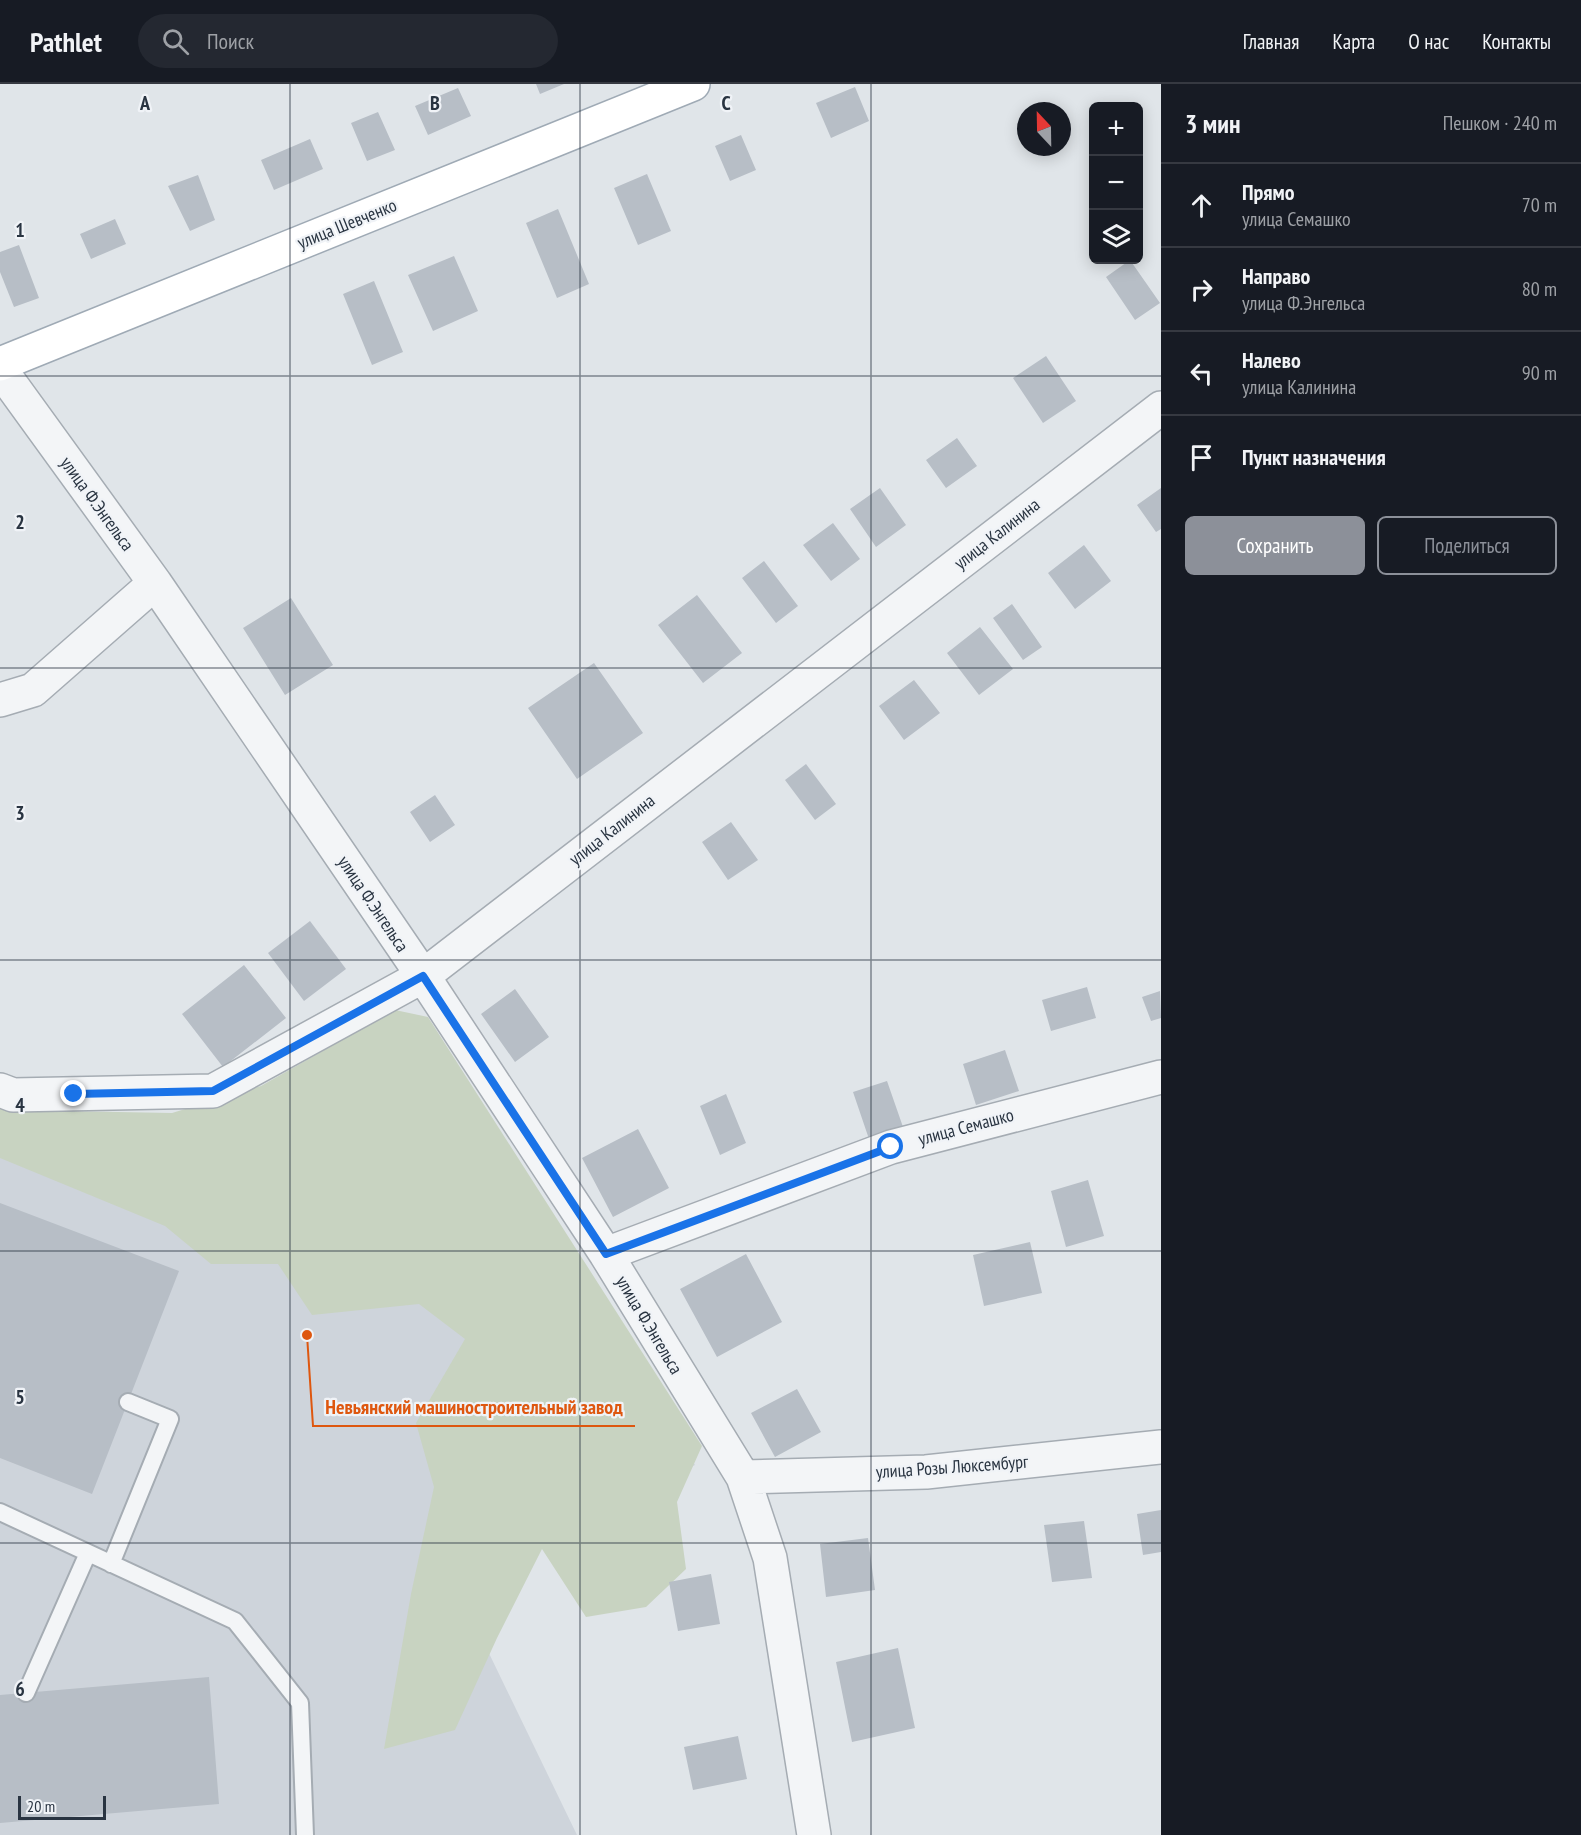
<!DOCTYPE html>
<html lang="ru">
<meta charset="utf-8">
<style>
body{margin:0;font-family:"PT Sans Narrow",sans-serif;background:#242831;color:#f1f3f6}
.controls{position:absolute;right:18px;top:18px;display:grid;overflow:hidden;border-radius:9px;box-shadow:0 3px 15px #0003}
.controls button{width:54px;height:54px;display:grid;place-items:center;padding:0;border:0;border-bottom:2px solid #363941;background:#171b24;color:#f1f3f6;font:30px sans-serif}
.compass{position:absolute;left:1017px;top:18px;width:54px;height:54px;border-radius:50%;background:#171b24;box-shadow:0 3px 15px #0003;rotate:338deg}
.scale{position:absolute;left:18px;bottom:15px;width:88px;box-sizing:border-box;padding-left:6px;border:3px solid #293441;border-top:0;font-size:16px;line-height:21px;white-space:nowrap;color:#293441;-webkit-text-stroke:4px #f0f3f7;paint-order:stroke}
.stop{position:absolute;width:18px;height:18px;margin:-14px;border:4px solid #1a73e8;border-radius:50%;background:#fff}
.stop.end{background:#1a73e8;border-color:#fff;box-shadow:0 2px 6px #0008}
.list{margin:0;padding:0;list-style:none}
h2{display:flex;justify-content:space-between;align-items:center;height:78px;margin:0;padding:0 24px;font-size:26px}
h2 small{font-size:20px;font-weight:400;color:#9ea1a6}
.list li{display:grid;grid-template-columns:39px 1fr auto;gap:18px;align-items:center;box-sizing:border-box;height:84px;padding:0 24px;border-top:2px solid #363941}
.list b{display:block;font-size:22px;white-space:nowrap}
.list p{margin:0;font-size:20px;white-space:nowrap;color:#9ea1a6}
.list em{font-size:20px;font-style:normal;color:#9ea1a6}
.actions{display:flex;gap:12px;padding:18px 24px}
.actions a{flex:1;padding:14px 0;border:2px solid #8c9099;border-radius:9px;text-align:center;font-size:21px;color:#8c9099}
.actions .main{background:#8c9099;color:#fff}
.icon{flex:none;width:33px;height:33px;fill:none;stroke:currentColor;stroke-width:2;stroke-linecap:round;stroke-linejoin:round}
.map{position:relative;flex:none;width:1161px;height:1751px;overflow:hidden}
header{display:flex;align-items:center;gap:36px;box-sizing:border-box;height:84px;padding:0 30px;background:#171b24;border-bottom:2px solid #363941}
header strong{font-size:28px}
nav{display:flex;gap:33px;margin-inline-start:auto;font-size:21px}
.search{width:420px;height:54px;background:#242831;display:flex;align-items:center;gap:15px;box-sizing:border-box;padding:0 21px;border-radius:33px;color:#9ea1a6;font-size:22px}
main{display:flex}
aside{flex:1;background:#171b24}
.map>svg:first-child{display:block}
.built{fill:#ced4db}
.green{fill:#c8d3c1}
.building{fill:#b7bec6}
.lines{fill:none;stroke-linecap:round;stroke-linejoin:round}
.lane-casing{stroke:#a5acb3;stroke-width:20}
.street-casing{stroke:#a5acb3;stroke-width:36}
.primary-casing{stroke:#9faab5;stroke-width:36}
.lane{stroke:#f3f5f7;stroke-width:16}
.street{stroke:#f3f5f7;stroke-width:33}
.primary{stroke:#fff;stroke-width:33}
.route{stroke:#1a73e8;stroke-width:8}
.grid{fill:none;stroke:#293441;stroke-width:1.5;stroke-opacity:0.55}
.labels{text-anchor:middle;stroke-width:4.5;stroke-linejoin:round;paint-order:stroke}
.street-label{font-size:18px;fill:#293441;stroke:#f0f3f7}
.grid-label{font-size:20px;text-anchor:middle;font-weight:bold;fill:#293441;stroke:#f0f3f7;stroke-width:4.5;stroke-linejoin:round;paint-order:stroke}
.leader{fill:none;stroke:#de570f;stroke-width:2}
.callout-dot{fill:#de570f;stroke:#f0f3f7;stroke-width:2}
.callout-label{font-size:20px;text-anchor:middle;font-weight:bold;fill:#de570f;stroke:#f0f3f7;stroke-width:4.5;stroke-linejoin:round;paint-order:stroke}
</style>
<header>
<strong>Pathlet</strong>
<div class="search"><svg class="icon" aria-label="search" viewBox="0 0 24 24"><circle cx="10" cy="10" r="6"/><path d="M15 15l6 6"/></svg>Поиск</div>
<nav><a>Главная</a><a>Карта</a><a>О нас</a><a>Контакты</a></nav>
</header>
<main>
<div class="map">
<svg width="1161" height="1751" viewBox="0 0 1161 1751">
<rect width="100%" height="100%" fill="#e0e5e9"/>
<path class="built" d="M446,983L695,1381L540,1456L485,1561L577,1751H0V1048L179,1121Z"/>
<path class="green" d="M395,926L428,933L702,1362L677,1418L686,1485L646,1523L586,1533L542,1465L497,1554L455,1646L384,1665L411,1510L434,1403L416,1339L465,1255L419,1220L312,1231L278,1180H211L165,1142L0,1074V1023L9,1026L172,1029L261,1002Z"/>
<path class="building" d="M536,0H564L540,10Z
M855,3L869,37L831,54L816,19Z
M458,4L471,32L428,51L415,22Z
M378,28L395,66L367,77L351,39Z
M741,51L756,86L730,97L715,62Z
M310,55L323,85L274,106L261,76Z
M647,90L671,147L638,161L614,104Z
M198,91L215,136L190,147L168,102Z
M558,125L589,200L557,214L526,139Z
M115,135L126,160L91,175L80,150Z
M19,161L39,214L14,223L0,188V168Z
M454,172L478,227L433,247L408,191Z
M1130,176L1160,219L1135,236L1106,193Z
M374,197L403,268L372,281L343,210Z
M1046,272L1076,317L1043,339L1013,294Z
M957,354L977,382L946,404L926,376Z
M880,404L906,441L876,463L850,425Z
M1161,404V445L1156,448L1137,421Z
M833,439L860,475L831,497L803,461Z
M1084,461L1111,497L1075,525L1048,489Z
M764,477L798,522L776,539L742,494Z
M697,511L742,569L703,599L658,541Z
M291,514L333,581L285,611L243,544Z
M1012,520L1042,563L1023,576L993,534Z
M980,543L1013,585L979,611L947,569Z
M594,579L643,649L577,695L528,624Z
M914,596L940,629L904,656L879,622Z
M806,680L836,720L815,736L785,696Z
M435,711L455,741L430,758L410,728Z
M731,738L758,776L728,796L702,758Z
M310,837L346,885L304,917L268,869Z
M244,881L286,934L223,983L182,930Z
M1087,903L1096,934L1051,947L1042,916Z
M515,905L549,953L515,978L481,930Z
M1160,907L1161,934L1151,937L1142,913Z
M1005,966L1019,1007L976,1021L963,980Z
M887,997L903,1043L869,1055L853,1008Z
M726,1010L746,1059L720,1071L700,1022Z
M638,1045L669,1104L613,1133L582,1074Z
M1088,1096L1104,1152L1066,1163L1051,1107Z
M0,1119L179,1187L92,1410L0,1374Z
M1030,1158L1042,1209L984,1222L973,1171Z
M746,1170L782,1238L717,1273L680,1205Z
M797,1305L821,1348L775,1373L751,1329Z
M1161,1426V1468L1143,1471L1137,1430Z
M1084,1437L1092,1494L1052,1498L1044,1441Z
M868,1454L875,1506L826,1513L820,1460Z
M711,1490L720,1540L678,1547L669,1498Z
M898,1564L915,1644L852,1658L836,1578Z
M209,1593L219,1720L0,1739V1611Z
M738,1652L747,1695L693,1706L684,1663Z"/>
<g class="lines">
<g class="lane-casing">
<path id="lane" d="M0,1428L235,1537L300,1619L305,1751
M111,1480L170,1335L128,1318
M26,1609L88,1469"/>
</g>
<g class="street-casing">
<path id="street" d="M0,285L155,499L423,892L606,1170L743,1393L770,1474L814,1751
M0,616L33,606L155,499
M0,1006L13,1011L213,1007L423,892L1161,324
M606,1170L891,1063L1161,993
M743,1393L926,1388L1161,1363"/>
</g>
<g class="primary-casing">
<path id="primary" d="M0,280L693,0"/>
</g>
<use href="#lane" class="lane"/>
<use href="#street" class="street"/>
<use href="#primary" class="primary"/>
</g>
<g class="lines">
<path class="route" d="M74,1010L213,1007L423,892L606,1170L891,1063"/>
</g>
<path class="grid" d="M290,0V1751M580,0V1751M871,0V1751M0,292H1161M0,584H1161M0,876H1161M0,1167H1161M0,1459H1161"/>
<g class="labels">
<g class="street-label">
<text transform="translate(347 140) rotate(-22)" y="6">улица Шевченко</text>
<text transform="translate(97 420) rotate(54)" y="6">улица Ф.Энгельса</text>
<text transform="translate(997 450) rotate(-38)" y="6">улица Калинина</text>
<text transform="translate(612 746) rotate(-38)" y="6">улица Калинина</text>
<text transform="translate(373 820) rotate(56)" y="6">улица Ф.Энгельса</text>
<text transform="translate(966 1043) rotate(-15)" y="6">улица Семашко</text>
<text transform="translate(649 1241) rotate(59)" y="6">улица Ф.Энгельса</text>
<text transform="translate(952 1383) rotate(-4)" y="6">улица Розы Люксембург</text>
</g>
</g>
<g class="grid-label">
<text x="145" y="26">A</text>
<text x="435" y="26">B</text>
<text x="726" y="26">C</text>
<text x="20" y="153">1</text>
<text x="20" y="445">2</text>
<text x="20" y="736">3</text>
<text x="20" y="1028">4</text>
<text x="20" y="1320">5</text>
<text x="20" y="1612">6</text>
</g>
<path class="leader" d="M307 1251L313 1342H635"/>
<circle class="callout-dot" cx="307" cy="1251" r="6"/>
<g class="callout-label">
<text x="474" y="1330">Невьянский машиностроительный завод</text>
</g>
</svg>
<div class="controls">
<button>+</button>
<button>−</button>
<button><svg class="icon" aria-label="layers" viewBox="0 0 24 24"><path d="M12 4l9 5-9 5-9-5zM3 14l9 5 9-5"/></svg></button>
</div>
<svg class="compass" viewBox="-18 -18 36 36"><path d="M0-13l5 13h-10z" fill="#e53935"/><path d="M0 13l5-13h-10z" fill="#9ea1a6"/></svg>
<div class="scale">20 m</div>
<div class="stop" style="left:891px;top:1063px"></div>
<div class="stop end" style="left:74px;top:1010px"></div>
</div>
<aside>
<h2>3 мин<small>Пешком · 240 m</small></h2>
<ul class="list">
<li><svg class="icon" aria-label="ahead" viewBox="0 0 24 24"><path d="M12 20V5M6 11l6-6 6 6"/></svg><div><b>Прямо</b><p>улица Семашко</p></div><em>70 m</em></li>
<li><svg class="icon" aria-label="right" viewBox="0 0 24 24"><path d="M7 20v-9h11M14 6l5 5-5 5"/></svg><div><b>Направо</b><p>улица Ф.Энгельса</p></div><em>80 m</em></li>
<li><svg class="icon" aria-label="left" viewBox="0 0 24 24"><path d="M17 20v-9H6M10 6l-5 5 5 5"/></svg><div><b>Налево</b><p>улица Калинина</p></div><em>90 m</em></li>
<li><svg class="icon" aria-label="arrive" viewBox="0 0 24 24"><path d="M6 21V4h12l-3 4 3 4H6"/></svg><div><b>Пункт назначения</b></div></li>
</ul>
<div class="actions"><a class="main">Сохранить</a><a>Поделиться</a></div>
</aside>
</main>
